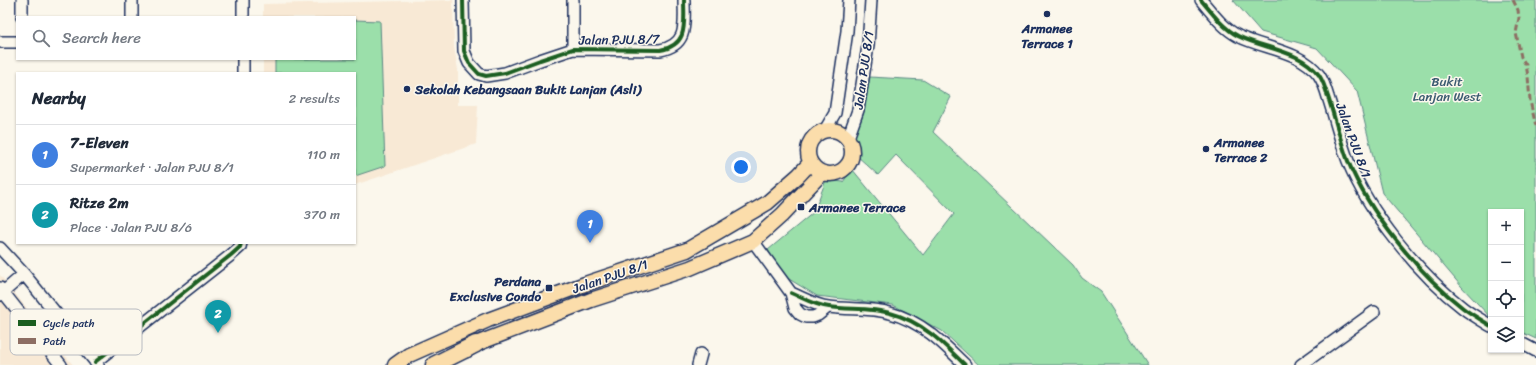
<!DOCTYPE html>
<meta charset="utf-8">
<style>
body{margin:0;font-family:Sriracha,sans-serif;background:#f2f2f3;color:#1f2937}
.controls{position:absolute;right:12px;bottom:12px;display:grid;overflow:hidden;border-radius:0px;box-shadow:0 1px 3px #0004}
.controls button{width:36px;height:36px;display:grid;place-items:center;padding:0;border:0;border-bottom:1px solid #e0e1e3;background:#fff;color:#1f2937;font:20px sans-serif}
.you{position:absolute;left:741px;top:167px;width:14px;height:14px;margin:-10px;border:3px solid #fff;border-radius:50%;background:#1a73e8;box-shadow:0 0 0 6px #1a73e833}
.badge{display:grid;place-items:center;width:26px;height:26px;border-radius:50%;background:#1b2f5e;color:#fff;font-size:13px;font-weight:700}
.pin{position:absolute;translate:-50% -33px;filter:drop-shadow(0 1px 2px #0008)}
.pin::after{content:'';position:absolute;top:21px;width:14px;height:12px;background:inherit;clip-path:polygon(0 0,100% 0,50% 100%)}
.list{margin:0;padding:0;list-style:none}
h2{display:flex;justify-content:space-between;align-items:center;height:52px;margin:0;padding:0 16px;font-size:17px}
h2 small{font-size:13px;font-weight:400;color:#747a83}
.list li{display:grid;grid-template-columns:26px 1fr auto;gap:12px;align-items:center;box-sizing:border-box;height:60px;padding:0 16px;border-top:1px solid #e0e1e3}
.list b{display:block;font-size:15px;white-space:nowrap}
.list p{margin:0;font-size:13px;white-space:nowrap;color:#747a83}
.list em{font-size:13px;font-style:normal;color:#747a83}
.icon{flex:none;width:22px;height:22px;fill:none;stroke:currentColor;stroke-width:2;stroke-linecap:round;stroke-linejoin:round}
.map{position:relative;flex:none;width:1536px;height:365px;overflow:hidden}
.search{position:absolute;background:#fff;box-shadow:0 1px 3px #0004;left:16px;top:16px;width:340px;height:44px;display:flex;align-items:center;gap:10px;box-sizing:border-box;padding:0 14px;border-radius:0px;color:#747a83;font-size:15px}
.panel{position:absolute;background:#fff;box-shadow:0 1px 3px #0004;left:16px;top:72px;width:340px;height:172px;border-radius:0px}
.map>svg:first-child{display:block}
.built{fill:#f8e9d5}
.green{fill:#9bdfaa;stroke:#5b8784}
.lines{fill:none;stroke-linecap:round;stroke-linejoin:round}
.minor-casing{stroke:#1b2f5e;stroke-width:14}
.major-casing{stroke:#1b2f5e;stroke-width:17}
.highway-casing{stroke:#1b2f5e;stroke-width:19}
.minor{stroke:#fbf7ec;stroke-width:11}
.major{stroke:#fbddab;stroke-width:14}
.highway{stroke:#fbddab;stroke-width:16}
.quiet{stroke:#8d6e63;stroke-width:3;stroke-dasharray:6 3;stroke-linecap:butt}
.cycleway-casing{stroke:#fbf7ec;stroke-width:6}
.cycleway{stroke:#1b5e20;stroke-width:4}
.poi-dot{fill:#1b2f5e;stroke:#fbf7ec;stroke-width:1.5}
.labels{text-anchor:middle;stroke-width:3;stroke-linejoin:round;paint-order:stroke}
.poi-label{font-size:13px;font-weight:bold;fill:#1b2f5e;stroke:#fbf7ec;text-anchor:start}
.street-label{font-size:13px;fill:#1b2f5e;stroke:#fbf7ec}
.park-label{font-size:13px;fill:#3b5b71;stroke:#fbf7ec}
.key{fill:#fbf7ec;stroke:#b8bbc1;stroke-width:1}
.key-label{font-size:11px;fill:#1b2f5e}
</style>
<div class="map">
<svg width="1536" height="365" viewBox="0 0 1536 365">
<rect width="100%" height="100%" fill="#fbf7ec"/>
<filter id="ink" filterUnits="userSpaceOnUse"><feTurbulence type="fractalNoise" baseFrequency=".025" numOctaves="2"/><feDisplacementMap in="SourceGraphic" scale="8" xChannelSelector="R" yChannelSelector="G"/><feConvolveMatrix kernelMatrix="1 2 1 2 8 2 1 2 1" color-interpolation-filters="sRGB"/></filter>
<g filter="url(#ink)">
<path class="built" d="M453,0L454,47L458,70V105H478L476,144L355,185V73H263V59H355V17H263V4Z
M0,275L73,365H0Z"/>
<path class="green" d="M1233,0H1536V339L1521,332V212H1491V318L1461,286L1382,193L1357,91L1317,48L1261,32Z
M355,20L380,21L385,166L355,176V73H275V59H355Z
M870,77L923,80L951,97L933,132L1073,265L1082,278L1101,292L1148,365H979L942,331L893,305L817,296L784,276L768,250L814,212L826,180L843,182L852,169L923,255L954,214L896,155L878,175L856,155L854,138L863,115Z"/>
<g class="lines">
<g class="minor-casing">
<path id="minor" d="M132,0V17
M243,0V17
M463,0L464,51L469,63L479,74L486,76L505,73L540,60L573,49L660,50C689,45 684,23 684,0
M1201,0C1212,13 1223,28 1238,36C1264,49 1300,50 1319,75C1323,81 1326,90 1328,97C1335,118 1340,140 1348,161C1369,213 1419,274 1463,308C1472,315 1482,320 1491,326
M22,17V0
M0,42H17
M573,49V0
M243,59V73
M825,130L835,113L847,31L849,0
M848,138L858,110L868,46L871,0
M753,241L791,293L795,308L800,314L806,317H813L818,315L828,307
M0,248L24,274L98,365
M0,288L61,365
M791,293C803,298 816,306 829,307C849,310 870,307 890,313C921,321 943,343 965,365
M0,295L24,274
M1521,343L1536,351
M95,362L231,255L240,247L241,243
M698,365L701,354
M1301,365L1374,312"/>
</g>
<g class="major-casing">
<path id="major" d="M808 152a22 22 0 1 1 44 0a22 22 0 1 1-44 0Z
M467,350L476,344L591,300L690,268L753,241L782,215L822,173
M395,365L409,355L488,320L585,284L687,250L767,203L799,175L810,163"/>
</g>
<g class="highway-casing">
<path id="highway" d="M434,365L476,344"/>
</g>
<use href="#minor" class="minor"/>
<use href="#major" class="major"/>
<use href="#highway" class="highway"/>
<path class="quiet" d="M1513,0L1518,10L1519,18L1516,33L1521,57L1526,65L1528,76L1530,101L1536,126"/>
<g class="cycleway-casing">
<path id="cycleway" d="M463,0L464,51L469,63L479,74L486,76L505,73L540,60L573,49L660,50C689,45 684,23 684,0
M1201,0C1212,13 1223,28 1238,36C1264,49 1300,50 1319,75C1323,81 1326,90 1328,97C1335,118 1340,140 1348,161C1369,213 1419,274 1463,308C1472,315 1482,320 1491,326
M791,293C803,298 816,306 829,307C849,310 870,307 890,313C921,321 943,343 965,365
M95,362L231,255L240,247L241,243"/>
</g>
<use href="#cycleway" class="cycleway"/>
</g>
</g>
<g class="poi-dot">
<circle cx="1047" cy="14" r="4"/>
<circle cx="407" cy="89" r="4"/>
<circle cx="1206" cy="149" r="4"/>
<rect x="797" y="203" width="8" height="8" rx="2"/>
<rect x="545" y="284" width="8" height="8" rx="2"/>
</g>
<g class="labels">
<g class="poi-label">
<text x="1047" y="33" text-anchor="middle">Armanee<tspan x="1047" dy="15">Terrace 1</tspan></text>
<text x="415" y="94">Sekolah Kebangsaan Bukit Lanjan (Asli)</text>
<text x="1214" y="147">Armanee<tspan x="1214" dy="15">Terrace 2</tspan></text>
<text x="809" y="212">Armanee Terrace</text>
<text x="541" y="286" text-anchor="end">Perdana<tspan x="541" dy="15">Exclusive Condo</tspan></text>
</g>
<g class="street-label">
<text transform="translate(619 39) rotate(-1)" y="5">Jalan PJU 8/7</text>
<text transform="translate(863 70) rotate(-82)" y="5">Jalan PJU 8/1</text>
<text transform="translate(1354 140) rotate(70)" y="5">Jalan PJU 8/1</text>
<text transform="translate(610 276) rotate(-19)" y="5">Jalan PJU 8/1</text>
</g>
<g class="park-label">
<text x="1447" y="86">Bukit<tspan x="1447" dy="15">Lanjan West</tspan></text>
</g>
</g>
<rect x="10" y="309" width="132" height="46" rx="6" class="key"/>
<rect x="18" y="320" width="18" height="6" fill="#1b5e20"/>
<rect x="18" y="338" width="18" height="6" fill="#8d6e63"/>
<g class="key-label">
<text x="43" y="327">Cycle path</text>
<text x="43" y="345">Path</text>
</g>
</svg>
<div class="controls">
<button>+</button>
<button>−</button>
<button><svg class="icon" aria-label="locate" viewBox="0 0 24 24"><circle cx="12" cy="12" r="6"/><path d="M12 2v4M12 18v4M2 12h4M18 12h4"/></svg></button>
<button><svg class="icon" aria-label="layers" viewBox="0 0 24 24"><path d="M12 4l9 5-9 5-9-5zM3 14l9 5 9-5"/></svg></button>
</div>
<div class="you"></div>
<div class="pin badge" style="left:590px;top:243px;background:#3f7fe0">1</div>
<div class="pin badge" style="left:218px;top:333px;background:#0f9aa8">2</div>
<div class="search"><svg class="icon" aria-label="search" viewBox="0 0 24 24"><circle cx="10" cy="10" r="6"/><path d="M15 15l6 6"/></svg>Search here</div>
<section class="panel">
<h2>Nearby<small>2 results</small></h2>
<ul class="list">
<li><span class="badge" style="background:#3f7fe0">1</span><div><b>7-Eleven</b><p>Supermarket · Jalan PJU 8/1</p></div><em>110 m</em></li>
<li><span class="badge" style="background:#0f9aa8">2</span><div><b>Ritze 2m</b><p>Place · Jalan PJU 8/6</p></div><em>370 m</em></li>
</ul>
</section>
</div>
